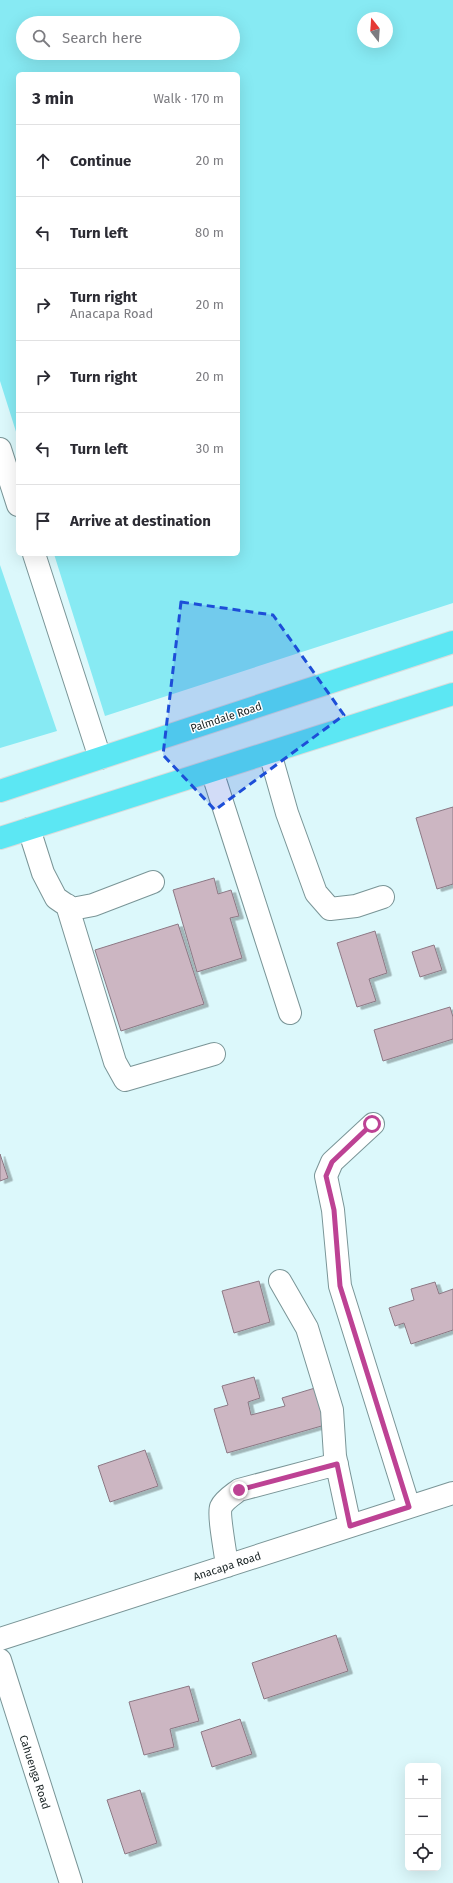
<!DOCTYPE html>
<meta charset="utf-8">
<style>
body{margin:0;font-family:"Fira Sans",sans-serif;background:#f7f7f7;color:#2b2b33}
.controls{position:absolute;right:12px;bottom:12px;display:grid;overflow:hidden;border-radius:6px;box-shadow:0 4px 16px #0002}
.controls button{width:36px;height:36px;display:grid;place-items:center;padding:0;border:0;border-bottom:1px solid #e1e1e2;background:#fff;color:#2b2b33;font:20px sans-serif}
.compass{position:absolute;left:357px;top:12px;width:36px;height:36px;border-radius:50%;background:#fff;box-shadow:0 4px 16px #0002;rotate:343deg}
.stop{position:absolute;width:12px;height:12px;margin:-9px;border:3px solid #bd4294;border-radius:50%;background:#fff}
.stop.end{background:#bd4294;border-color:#fff;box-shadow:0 1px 4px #0008}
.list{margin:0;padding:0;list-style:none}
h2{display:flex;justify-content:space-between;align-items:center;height:52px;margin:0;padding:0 16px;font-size:17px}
h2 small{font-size:13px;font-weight:400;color:#7c7c81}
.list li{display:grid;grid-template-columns:26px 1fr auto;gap:12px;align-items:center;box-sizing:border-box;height:72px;padding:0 16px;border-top:1px solid #e1e1e2}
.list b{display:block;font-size:15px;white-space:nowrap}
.list p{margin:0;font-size:13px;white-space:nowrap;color:#7c7c81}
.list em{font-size:13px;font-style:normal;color:#7c7c81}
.icon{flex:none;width:22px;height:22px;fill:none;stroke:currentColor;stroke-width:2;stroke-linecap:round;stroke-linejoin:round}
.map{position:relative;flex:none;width:453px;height:1883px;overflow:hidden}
.search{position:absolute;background:#fff;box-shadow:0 4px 16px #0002;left:16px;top:16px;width:224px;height:44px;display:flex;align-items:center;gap:10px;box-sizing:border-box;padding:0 14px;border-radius:22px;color:#7c7c81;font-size:15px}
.panel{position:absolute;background:#fff;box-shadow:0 4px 16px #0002;left:16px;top:72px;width:224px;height:484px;border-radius:6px}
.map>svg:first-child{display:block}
.green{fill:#87eaf3;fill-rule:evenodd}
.building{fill:#ccb6c2;stroke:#8c7884;filter:url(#shadow)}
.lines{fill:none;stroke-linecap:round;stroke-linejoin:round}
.minor-casing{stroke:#7a9597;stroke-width:24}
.highway-casing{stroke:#dadcdc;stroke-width:24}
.minor{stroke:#fff;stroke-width:22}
.highway{stroke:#5ce7f3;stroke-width:22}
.route{stroke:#bd4294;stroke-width:5}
.marked{fill:#1d4ed8;fill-opacity:0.2;stroke:#1d4ed8;stroke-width:3;stroke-dasharray:8 5;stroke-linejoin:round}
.labels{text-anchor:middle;stroke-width:3;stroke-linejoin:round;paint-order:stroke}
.street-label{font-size:11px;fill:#182223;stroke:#fff}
</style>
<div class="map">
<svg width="453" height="1883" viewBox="0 0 453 1883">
<defs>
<filter id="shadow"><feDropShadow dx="4.5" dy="2.5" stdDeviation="0" flood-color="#0004"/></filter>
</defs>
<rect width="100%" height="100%" fill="#dcf8fb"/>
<path class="green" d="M0,0H453V603L105,716L54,554H238V74H18V438L0,381ZM363,18H387V42H363ZM23,23H233V53H23Z
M0,565L57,731L0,748Z"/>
<path class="building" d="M453,807V884L437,889L416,818Z
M214,878L218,894L231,890L239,916L230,918L242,958L197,972L173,890Z
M178,924L204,1004L121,1031L95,950Z
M375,931L387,973L369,979L376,1001L357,1007L337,943Z
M434,945L442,970L420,977L412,952Z
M450,1007L453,1017V1039L383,1061L374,1030Z
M0,1154L8,1178L0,1181Z
M259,1281L270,1322L234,1333L222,1291Z
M435,1282L439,1294L453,1289V1330L411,1344L404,1323L395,1326L389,1308L414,1300L411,1289Z
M254,1377L260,1398L248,1402L251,1415L285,1406L282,1398L315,1388L325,1425L227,1453L214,1409L228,1405L222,1386Z
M145,1450L158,1486L110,1502L98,1466Z
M336,1635L348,1671L264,1699L252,1663Z
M189,1686L199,1721L170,1729L174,1747L144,1755L129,1702Z
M240,1719L252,1754L212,1767L201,1732Z
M140,1790L157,1843L125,1854L107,1800Z"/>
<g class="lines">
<g class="minor-casing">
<path id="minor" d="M0,449L18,505
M34,554L100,758
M270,753L287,813L316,893L330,909L356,906L383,897
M212,771L290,1013
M29,829L43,873L56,898L72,909L93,905L153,882
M67,905L115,1062L125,1080L214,1054
M373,1124L332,1162L326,1176L333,1210L340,1286L409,1507
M280,1281L307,1328L332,1410L335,1456L350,1526
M227,1566C226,1555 218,1515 221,1507C224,1500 234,1494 239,1490L337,1464
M0,1639L453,1493
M0,1660L71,1883"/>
</g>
<g class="highway-casing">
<path id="highway" d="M0,791L453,642
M0,838L453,694"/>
</g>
<use href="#minor" class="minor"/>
<use href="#highway" class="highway"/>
</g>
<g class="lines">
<path class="route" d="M239,1490L337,1464L350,1526L409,1507L340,1286L334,1210L326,1176L332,1162L372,1124"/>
</g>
<path class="marked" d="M181,602L273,615L344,715L215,810L163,755Z"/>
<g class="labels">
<g class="street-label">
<text transform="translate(226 717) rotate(-18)" y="4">Palmdale Road</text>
<text transform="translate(227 1566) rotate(-18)" y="4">Anacapa Road</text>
<text transform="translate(35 1772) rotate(72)" y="4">Cahuenga Road</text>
</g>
</g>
</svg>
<div class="controls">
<button>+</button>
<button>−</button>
<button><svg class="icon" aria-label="locate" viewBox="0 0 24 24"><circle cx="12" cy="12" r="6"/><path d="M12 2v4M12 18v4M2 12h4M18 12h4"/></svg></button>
</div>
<svg class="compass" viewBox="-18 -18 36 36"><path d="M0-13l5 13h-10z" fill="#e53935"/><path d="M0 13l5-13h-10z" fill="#7c7c81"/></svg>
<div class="stop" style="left:372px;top:1124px"></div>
<div class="stop end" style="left:239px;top:1490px"></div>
<div class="search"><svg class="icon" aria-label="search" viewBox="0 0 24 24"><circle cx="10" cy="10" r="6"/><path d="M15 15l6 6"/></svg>Search here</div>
<section class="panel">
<h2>3 min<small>Walk · 170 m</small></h2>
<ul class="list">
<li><svg class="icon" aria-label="ahead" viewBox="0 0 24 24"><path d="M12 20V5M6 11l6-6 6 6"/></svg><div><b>Continue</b></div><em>20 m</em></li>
<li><svg class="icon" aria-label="left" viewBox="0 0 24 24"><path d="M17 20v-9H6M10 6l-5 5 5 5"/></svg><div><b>Turn left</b></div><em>80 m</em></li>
<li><svg class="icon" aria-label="right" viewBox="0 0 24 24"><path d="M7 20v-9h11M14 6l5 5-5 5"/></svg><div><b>Turn right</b><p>Anacapa Road</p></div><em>20 m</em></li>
<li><svg class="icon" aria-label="right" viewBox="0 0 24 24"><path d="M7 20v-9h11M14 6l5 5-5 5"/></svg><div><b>Turn right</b></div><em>20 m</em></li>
<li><svg class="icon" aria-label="left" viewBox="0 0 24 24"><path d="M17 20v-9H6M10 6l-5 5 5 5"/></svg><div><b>Turn left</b></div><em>30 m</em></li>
<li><svg class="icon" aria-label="arrive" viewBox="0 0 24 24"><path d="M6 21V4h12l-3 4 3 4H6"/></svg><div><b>Arrive at destination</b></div></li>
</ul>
</section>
</div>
